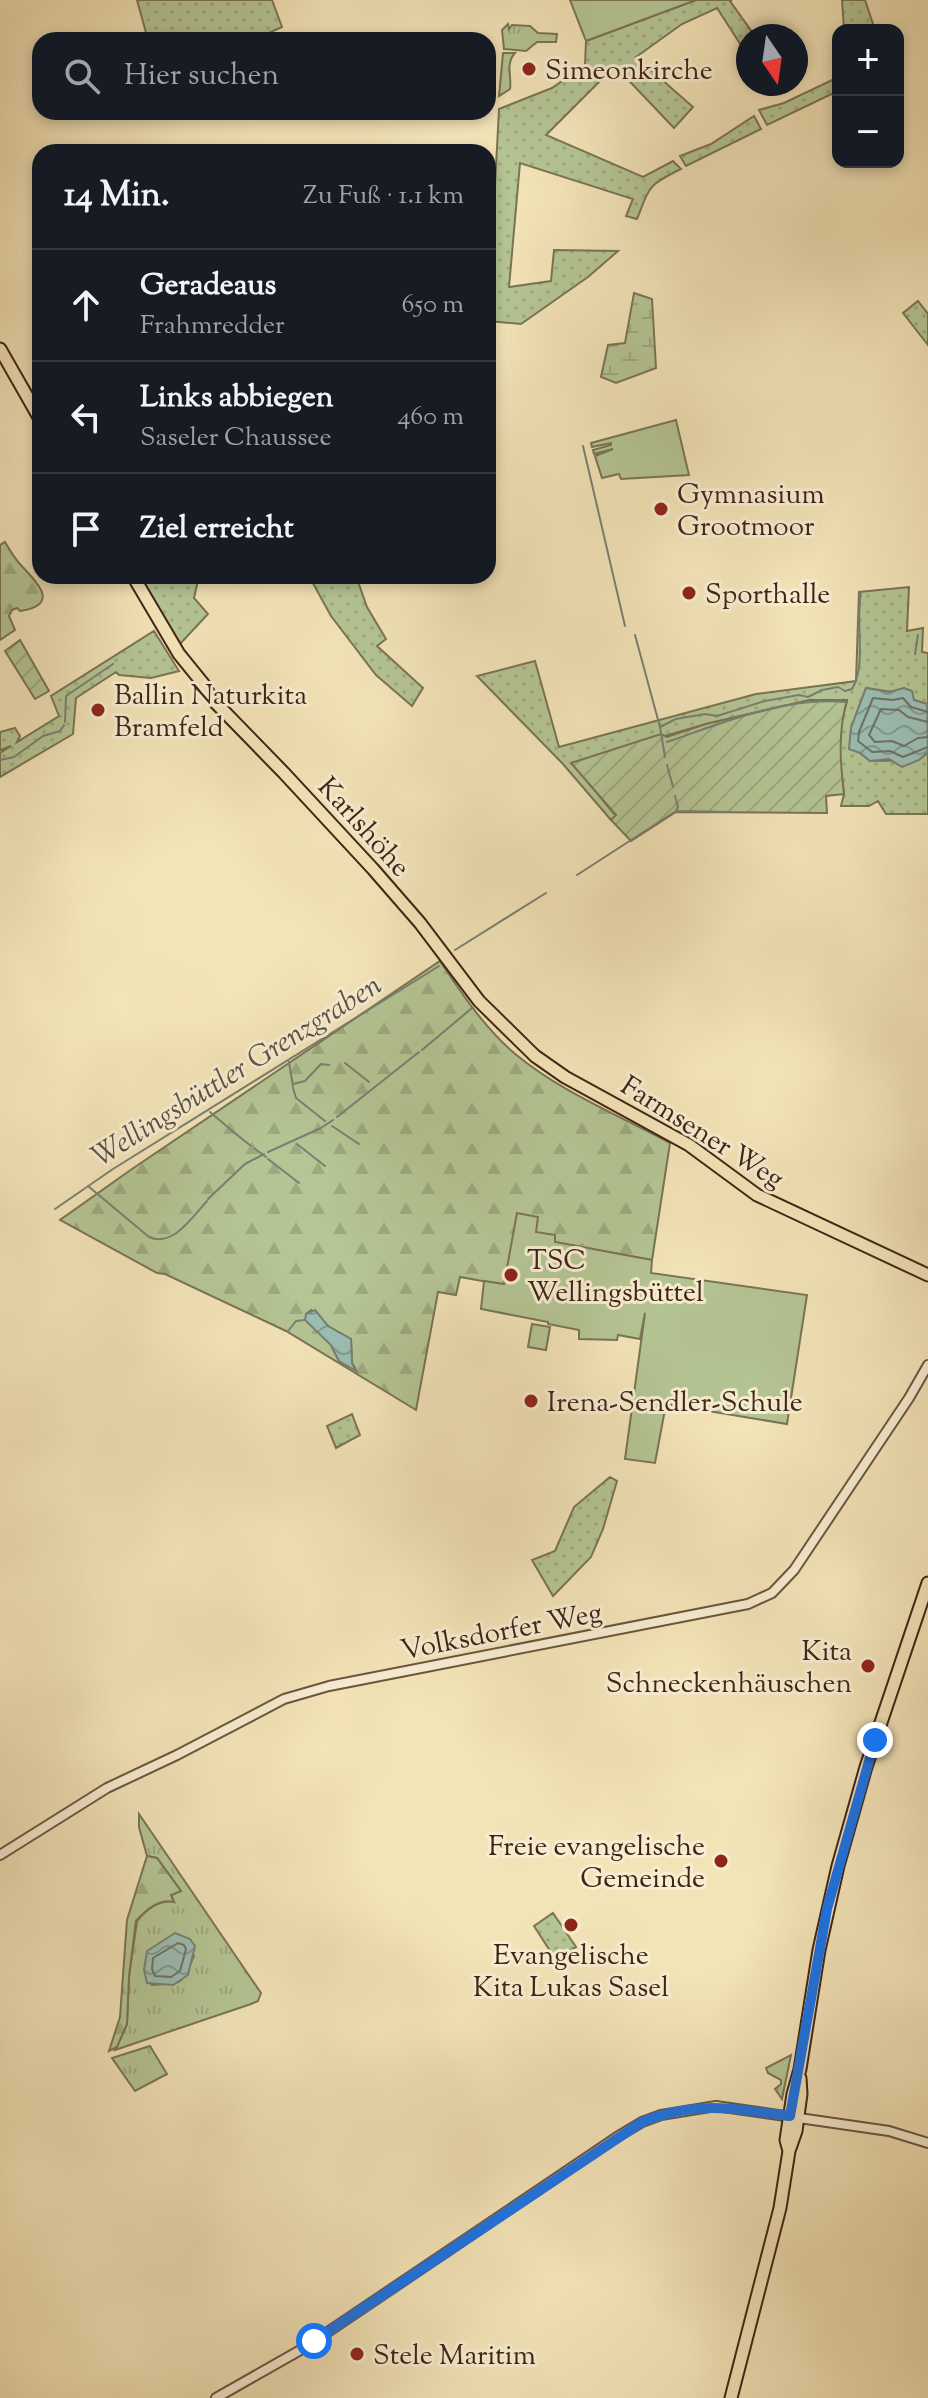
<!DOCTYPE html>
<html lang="de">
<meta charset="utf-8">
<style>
body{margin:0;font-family:"Sorts Mill Goudy",serif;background:#20242c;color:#f1f3f6}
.controls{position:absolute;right:24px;top:24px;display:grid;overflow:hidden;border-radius:16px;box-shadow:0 4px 12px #0003}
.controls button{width:72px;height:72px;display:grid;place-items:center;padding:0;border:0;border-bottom:2px solid #363941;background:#171b24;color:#f1f3f6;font:40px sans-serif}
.compass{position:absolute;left:736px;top:24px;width:72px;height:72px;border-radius:50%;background:#171b24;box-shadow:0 4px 12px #0003;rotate:167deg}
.stop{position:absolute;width:24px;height:24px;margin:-18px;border:6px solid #1a73e8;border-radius:50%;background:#fff}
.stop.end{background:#1a73e8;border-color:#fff;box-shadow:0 2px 8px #0008}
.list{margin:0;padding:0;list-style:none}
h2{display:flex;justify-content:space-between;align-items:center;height:104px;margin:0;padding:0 32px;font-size:34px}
h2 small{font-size:26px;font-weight:400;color:#9ea1a6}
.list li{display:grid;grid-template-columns:52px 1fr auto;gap:24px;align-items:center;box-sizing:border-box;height:112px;padding:0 32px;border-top:2px solid #363941}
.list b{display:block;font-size:30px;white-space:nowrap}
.list p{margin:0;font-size:26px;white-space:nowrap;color:#9ea1a6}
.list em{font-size:26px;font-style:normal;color:#9ea1a6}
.icon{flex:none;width:44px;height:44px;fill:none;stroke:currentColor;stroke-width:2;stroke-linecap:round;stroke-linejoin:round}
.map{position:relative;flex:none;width:928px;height:2398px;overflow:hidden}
.search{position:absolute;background:#171b24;box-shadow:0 4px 12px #0003;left:32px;top:32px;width:464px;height:88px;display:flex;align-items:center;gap:20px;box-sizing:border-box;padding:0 28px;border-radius:24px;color:#9ea1a6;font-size:30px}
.panel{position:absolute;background:#171b24;box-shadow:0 4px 12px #0003;left:32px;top:144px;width:464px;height:440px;border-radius:24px}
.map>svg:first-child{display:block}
.grass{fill:url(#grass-tufts);stroke:#7a7454;stroke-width:2;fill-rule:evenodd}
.forest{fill:url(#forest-firs);stroke:#7a7454;stroke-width:2;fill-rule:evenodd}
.wetland{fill:url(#wetland-marsh);stroke:#7a7454;stroke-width:2}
.park{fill:url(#park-dots);stroke:#7a7454;stroke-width:2}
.garden{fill:url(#garden-furrows);stroke:#7a7454;stroke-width:2}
.pitch{fill:#b5c594;stroke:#7a7454;stroke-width:2}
.water{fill:url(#water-waves);stroke:#778074;stroke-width:2}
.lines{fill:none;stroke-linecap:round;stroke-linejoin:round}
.shore{stroke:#6e7164;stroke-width:2}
.stream{stroke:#778074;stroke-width:2}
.minor-casing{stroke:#6c543e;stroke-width:12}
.major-casing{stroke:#3f2415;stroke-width:15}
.minor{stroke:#f7edd1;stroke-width:8}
.major{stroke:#f3e4b8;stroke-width:11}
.route{stroke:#1a73e8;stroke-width:10}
.poi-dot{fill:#8f2418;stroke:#f7edd1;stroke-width:3}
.labels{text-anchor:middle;stroke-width:6;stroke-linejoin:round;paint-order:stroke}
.poi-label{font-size:28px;fill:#3f2415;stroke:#f7edd1;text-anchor:start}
.street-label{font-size:28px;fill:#3f2415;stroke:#f7edd1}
.water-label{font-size:30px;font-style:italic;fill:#5b5245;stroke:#f7edd1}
</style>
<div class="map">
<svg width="928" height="2398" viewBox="0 0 928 2398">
<defs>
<pattern id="grass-tufts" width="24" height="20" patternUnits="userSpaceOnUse" patternTransform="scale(2)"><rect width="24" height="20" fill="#b5c594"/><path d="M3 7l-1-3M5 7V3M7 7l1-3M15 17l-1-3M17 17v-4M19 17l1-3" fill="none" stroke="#9da97f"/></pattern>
<pattern id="forest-firs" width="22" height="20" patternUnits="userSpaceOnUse" patternTransform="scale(2)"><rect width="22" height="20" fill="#b5c594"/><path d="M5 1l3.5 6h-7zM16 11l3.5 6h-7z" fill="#9da97f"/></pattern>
<pattern id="wetland-marsh" width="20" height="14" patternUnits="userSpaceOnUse" patternTransform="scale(2)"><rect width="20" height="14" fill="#b5c594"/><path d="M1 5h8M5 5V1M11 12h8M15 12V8" fill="none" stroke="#9da97f"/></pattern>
<pattern id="park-dots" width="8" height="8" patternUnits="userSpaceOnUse" patternTransform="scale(2)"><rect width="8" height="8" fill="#b5c594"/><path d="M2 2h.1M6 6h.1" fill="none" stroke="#9da97f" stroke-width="1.8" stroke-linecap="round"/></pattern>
<pattern id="garden-furrows" width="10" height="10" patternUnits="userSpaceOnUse" patternTransform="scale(2)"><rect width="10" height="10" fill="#b5c594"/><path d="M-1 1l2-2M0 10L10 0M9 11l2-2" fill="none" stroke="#9da97f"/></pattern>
<pattern id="water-waves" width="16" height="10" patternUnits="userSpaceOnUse" patternTransform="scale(2)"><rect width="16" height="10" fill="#9cbeb4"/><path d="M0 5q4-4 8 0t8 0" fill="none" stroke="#819a91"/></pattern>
</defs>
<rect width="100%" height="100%" fill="#f3e4b8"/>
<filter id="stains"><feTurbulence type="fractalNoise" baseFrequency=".0025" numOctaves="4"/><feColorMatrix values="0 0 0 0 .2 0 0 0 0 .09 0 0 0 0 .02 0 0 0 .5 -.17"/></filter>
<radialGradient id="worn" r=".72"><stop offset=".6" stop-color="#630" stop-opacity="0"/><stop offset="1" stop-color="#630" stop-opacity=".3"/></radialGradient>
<path class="grass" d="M508,24L509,29L512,25L530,26L538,33L557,34L556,42H537L526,51L504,49L502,30Z
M503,53H515C505,64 512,76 510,89L499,96Z
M139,1814L261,1993L258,2001L251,2004L115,2050L127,2024L129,1976L137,1921C146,1910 159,1899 174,1902L171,1895L181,1891L157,1858L147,1856L139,1827ZM173,1936L194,1956C179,1988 185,1982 152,1985C135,1960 152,1948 173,1936Z
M150,2046L167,2074L135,2091L112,2058Z
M791,2055L782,2099L775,2089L781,2084V2080L768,2073L766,2068Z"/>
<path class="forest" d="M5,542C9,549 14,557 19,563C33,579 64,604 20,611L17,608L12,610L9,616L15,630L0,640V545Z
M440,961C462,994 484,1027 514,1053C559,1091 618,1115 670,1143L652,1260L555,1242L504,1285L460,1277L456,1295L438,1292L416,1410L286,1331L165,1274L157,1273L60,1220L132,1169ZM311,1310L328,1326L351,1339L352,1363L356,1370L339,1361L331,1345L309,1323L306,1314Z
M147,1856L157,1858L181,1891L171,1895L174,1902C159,1898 146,1910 136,1921L129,1976L127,2024L117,2047L109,2051L120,2017L127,1920Z"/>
<path class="wetland" d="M634,293L652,299L656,368L616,383L601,377L608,345L625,343Z"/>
<path class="park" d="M137,0H272L282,27L253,40H148Z
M696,0H732L730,1L755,36H748V56L717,8L682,24L636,57L693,107L674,128L615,66L546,135L643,177L673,161L681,169C648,185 650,186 637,219L626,216L633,199L520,163L509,287L551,281L554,250L618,251L588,277L521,324L488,321L499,109L552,88L585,65L586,41Z
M842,0H865L874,27L844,30Z
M832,80L838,91L767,125L759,110L784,103Z
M754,116L761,129L686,166L680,156L711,144Z
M918,301L928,314V345L903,313Z
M138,576H199L194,598L208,614L179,645Z
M309,576H356L367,607L386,639L377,646L423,688L412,706L376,675L331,616Z
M909,587L907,631L923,628L922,652L928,653V723L927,704L914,700L904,688L893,692L866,688L851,728L860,753L870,761L919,760L928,752V814H886L878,801L869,806H841L844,794L839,752L842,720L847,701L810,700L706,724L572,763L616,816L611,820L563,764L477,676L535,661L559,747L756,694L856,681L859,592Z
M154,631L179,671L151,678L119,675L116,672L76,698L73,734L0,777V753L11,746L0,750V732L15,728L20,736L17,742L59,716L51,696Z
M352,1414L360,1435L336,1448L327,1426Z
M610,1477L617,1481L603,1529L591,1557L553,1596L532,1560L555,1551L574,1507Z
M553,1913L576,1947L556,1960L534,1926Z"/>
<path class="garden" d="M20,640L49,691L35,699L5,651Z
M810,700H847C838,732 840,761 844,794L826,796L827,813L676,812L631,841L611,820L616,815L571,763L661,734L667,737L706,724Z"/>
<path class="pitch" d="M570,0H696L586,41Z
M676,420L689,475L621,479L619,474L602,478L595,456L613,449L594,454L593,450L611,445V443L592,447L591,443Z
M517,1213L538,1217L536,1232L555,1235V1242L652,1260L651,1273L807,1295L787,1424L666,1404L655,1463L625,1459L645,1313L640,1339L618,1335L617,1340L579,1339V1330L548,1324V1322L481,1309L484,1281L504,1284Z
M532,1324L550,1327L546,1350L528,1347Z"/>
<path class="water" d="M866,688L889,692L904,688L912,691L914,700L927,704L928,752L919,760L902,767L889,759L870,761L860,753L849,749L851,728Z
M315,1310L328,1326L351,1339L352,1363L356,1371L339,1361L331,1345L305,1320L306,1314Z
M175,1933L190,1939L195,1946L188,1975L173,1985L147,1983L144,1970L147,1951Z"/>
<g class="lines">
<path class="shore" d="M928,712L911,707L903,698L893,700L873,698L859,732L858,741L872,752L890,751L903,757L928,747
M928,722L908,717L899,710L881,709L869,735L875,742L892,741L904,746L918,738L928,737
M178,1943L184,1945L186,1949L180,1971L171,1977L155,1976L152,1969L153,1958Z"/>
<path class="stream" d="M583,446L625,626
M635,635L660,727L665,757
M915,654L918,635
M65,722L66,696L113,664
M660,727L676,719L705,714L717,716L765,701L799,695L808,697L822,690L838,687L845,691L852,689C867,665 855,622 861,594
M667,742C725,722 783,697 845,702
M0,760L14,757L43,736L60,731L64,725
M667,765L673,787
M676,811L731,812
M577,875L676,811L678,807L675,796
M455,950L546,893
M422,1050L472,1008
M289,1062L293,1086
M345,1063L369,1082
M293,1084L305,1081L321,1064L329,1065
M293,1088L296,1098L325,1121
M210,1112L230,1129
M337,1117L419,1052
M332,1126L359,1144
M231,1130L251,1146
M297,1144L325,1166
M254,1148L266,1157
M268,1152L321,1128L333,1120
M268,1159L299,1183
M88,1186L149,1237C173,1248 193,1216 207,1201
M208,1199L245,1164L264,1154
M55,1209L113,1169L439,966
M288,1331L296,1321L305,1320"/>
<g class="minor-casing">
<path id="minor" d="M0,1855L107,1788L177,1755L284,1699L329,1686L748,1604L772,1593L794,1570L909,1398L928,1365
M216,2398L304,2348L617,2137L642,2122L661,2115L716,2106L889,2131L928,2143"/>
</g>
<g class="major-casing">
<path id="major" d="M0,349L40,419
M133,576L179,654L205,686L211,698L284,773L373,869L420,923L479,1001L535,1056L565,1077L689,1145L757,1195L928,1275
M789,2151L786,2140L793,2094L800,2069L819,1950L838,1866L866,1767L928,1583
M731,2398L780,2208L789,2151L796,2131L801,2094L800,2078"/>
</g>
<use href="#minor" class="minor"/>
<use href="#major" class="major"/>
</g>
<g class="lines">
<path class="route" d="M314,2341L642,2122C695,2100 735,2109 790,2116L827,1909L875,1740"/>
</g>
<g class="poi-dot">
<circle cx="529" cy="69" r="8"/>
<circle cx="661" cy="509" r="8"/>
<circle cx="689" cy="593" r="8"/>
<circle cx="98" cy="710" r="8"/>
<circle cx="511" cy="1275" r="8"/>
<circle cx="531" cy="1401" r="8"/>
<circle cx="868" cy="1666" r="8"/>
<circle cx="721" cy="1861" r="8"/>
<circle cx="571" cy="1925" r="8"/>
<circle cx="357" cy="2354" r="8"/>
</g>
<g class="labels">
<g class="poi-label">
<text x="545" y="79">Simeonkirche</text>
<text x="677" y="503">Gymnasium<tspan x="677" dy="32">Grootmoor</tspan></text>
<text x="705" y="603">Sporthalle</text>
<text x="114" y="704">Ballin Naturkita<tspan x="114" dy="32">Bramfeld</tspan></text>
<text x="527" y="1269">TSC<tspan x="527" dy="32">Wellingsbüttel</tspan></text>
<text x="547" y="1411">Irena-Sendler-Schule</text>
<text x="852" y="1660" text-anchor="end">Kita<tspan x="852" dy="32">Schneckenhäuschen</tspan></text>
<text x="705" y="1855" text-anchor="end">Freie evangelische<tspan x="705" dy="32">Gemeinde</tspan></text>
<text x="571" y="1964" text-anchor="middle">Evangelische<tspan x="571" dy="32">Kita Lukas Sasel</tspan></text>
<text x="373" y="2364">Stele Maritim</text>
</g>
<g class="street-label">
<text transform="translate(365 826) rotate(48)" y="10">Karlshöhe</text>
<text transform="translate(703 1131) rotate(32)" y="10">Farmsener Weg</text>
<text transform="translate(501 1630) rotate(-11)" y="10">Volksdorfer Weg</text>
</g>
<g class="water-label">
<text transform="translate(236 1070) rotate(-32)" y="10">Wellingsbüttler Grenzgraben</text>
</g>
</g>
<rect width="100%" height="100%" filter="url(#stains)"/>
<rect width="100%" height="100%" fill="url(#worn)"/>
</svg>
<div class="controls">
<button>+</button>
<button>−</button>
</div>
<svg class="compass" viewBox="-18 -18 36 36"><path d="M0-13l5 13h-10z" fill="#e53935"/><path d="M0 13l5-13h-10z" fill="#9ea1a6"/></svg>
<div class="stop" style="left:314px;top:2341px"></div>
<div class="stop end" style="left:875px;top:1740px"></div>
<div class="search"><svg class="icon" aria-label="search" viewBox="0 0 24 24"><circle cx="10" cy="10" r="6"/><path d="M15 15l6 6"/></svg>Hier suchen</div>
<section class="panel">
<h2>14 Min.<small>Zu Fuß · 1.1 km</small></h2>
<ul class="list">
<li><svg class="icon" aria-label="ahead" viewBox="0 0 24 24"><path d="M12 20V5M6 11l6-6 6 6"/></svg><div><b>Geradeaus</b><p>Frahmredder</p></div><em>650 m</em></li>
<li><svg class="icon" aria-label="left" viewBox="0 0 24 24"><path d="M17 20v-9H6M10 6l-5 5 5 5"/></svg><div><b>Links abbiegen</b><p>Saseler Chaussee</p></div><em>460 m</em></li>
<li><svg class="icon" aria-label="arrive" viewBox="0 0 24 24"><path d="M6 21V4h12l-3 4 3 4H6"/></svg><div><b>Ziel erreicht</b></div></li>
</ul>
</section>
</div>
